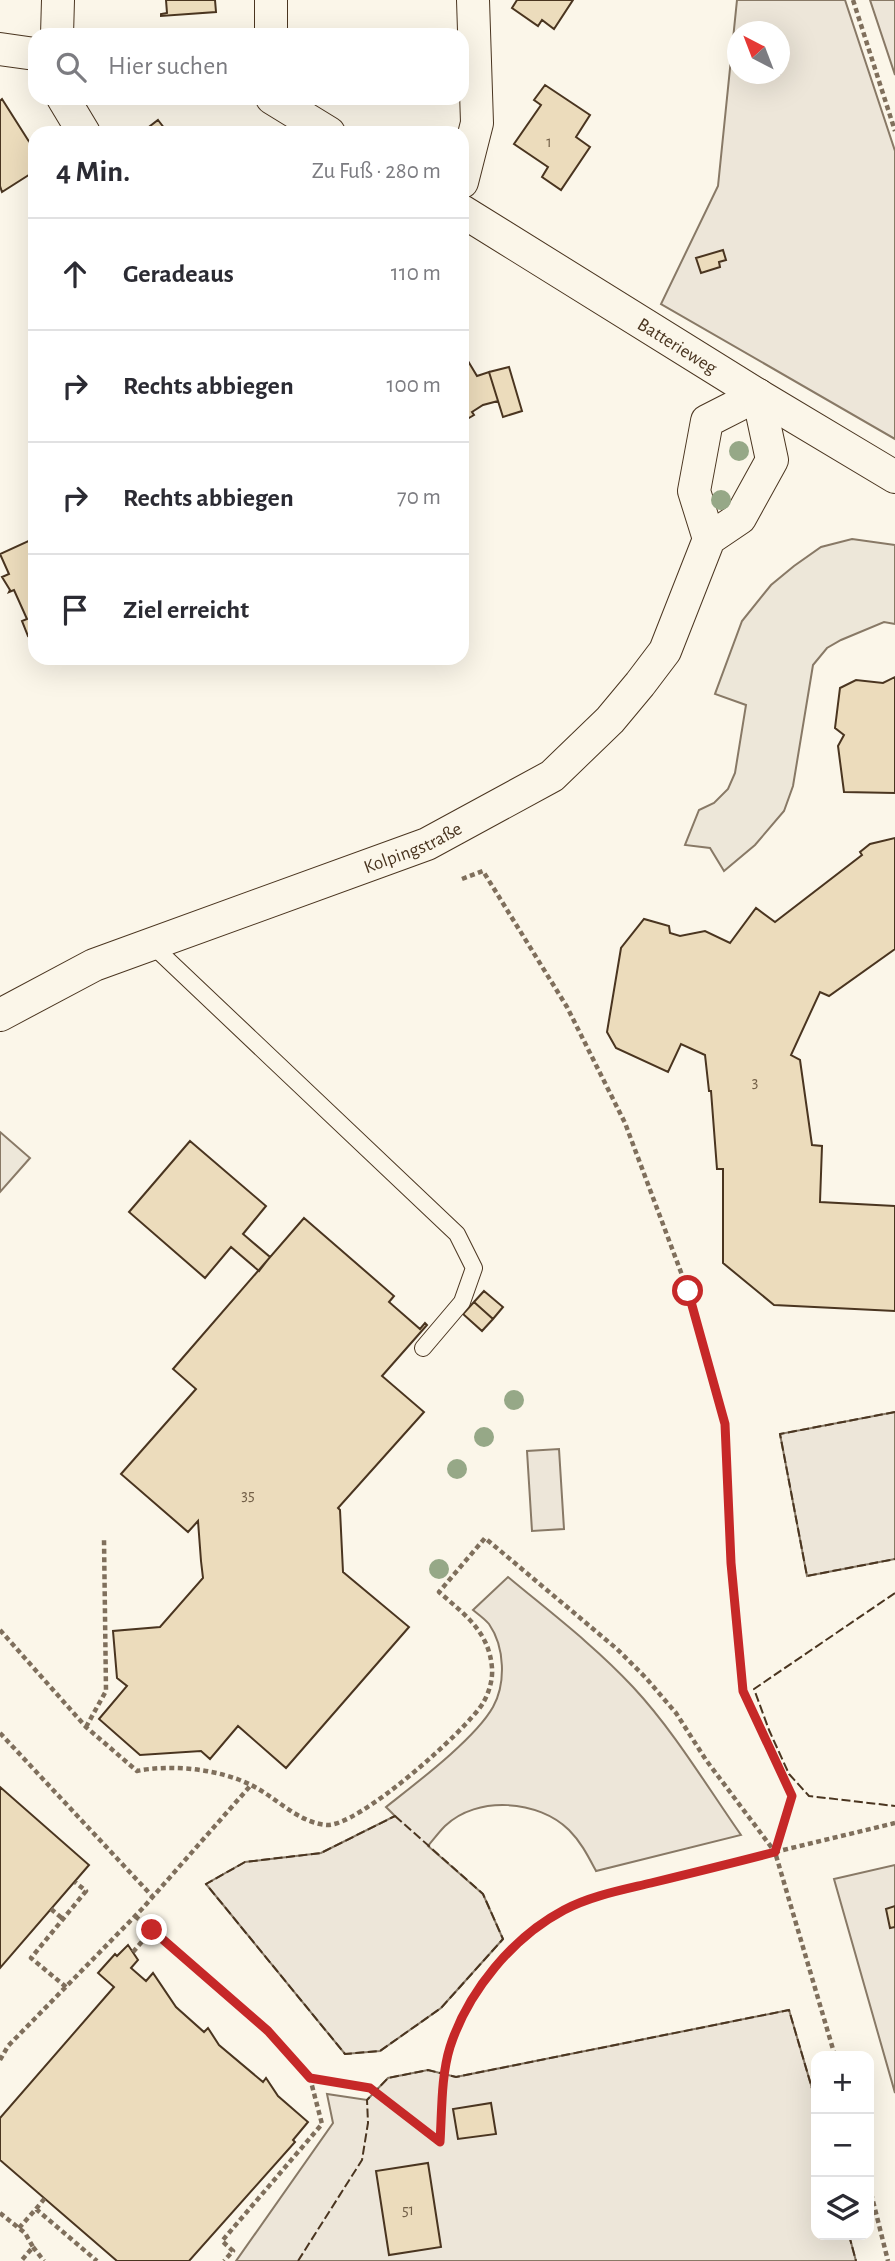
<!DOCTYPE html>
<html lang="de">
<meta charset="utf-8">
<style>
body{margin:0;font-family:"Alegreya Sans",sans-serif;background:#f2f2f3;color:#2b2b33}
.controls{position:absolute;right:21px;bottom:21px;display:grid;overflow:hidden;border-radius:14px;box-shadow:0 7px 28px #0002}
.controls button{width:63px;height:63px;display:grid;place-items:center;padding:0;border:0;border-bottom:2px solid #e1e1e2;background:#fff;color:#2b2b33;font:35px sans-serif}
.compass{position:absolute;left:727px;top:21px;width:63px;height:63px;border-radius:50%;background:#fff;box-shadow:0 7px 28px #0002;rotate:318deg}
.stop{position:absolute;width:21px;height:21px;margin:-16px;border:5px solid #c62828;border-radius:50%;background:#fff}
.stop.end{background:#c62828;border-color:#fff;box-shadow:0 2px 7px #0008}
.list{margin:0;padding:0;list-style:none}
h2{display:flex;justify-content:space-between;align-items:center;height:91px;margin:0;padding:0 28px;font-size:30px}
h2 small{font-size:23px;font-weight:400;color:#7c7c81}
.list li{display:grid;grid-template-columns:46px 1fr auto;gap:21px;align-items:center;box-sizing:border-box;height:112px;padding:0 28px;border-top:2px solid #e1e1e2}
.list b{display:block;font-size:26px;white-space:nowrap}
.list em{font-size:23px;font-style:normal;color:#7c7c81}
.icon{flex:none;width:38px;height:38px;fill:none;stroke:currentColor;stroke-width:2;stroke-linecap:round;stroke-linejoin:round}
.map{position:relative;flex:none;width:895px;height:2261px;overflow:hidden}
.search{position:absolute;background:#fff;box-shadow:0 7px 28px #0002;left:28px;top:28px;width:441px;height:77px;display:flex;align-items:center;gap:18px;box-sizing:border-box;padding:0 24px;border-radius:21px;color:#7c7c81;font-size:26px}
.panel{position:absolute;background:#fff;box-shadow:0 7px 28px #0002;left:28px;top:126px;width:441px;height:539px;border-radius:21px}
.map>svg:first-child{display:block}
.green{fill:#ede6d9;stroke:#887966;stroke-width:2;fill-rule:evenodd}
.parking{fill:#ede7d9;stroke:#887966;stroke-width:2}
.building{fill:#ecdcbc;stroke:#4a3520;stroke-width:2}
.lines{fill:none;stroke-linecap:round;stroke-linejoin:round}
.lane-casing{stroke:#4a3520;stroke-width:18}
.street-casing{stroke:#4a3520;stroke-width:34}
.path{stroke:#7f6f5c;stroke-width:4.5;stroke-dasharray:5 3.5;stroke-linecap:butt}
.lane{stroke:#fbf6e9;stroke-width:16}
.street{stroke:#fbf6e9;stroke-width:32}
.fence{stroke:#4a3520;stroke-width:2;stroke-dasharray:9 3.5;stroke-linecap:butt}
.tree{fill:#96a887}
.route{stroke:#c62828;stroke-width:9}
.labels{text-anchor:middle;stroke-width:5;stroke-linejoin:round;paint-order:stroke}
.number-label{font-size:16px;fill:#725f47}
.street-label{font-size:19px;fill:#4a3520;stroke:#fbf6e9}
</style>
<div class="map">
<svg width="895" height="2261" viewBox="0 0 895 2261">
<rect width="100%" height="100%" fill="#fbf6e9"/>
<path class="green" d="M737,0H845L895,151V439L661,304L718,186ZM738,32H780V74H738Z
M870,0H895V75Z
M895,1412V1559L807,1576L780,1434Z
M559,1449L564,1529L532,1531L527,1451Z
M508,1577C550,1612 595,1646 633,1687C674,1731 706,1785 741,1835L596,1871C588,1856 581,1842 569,1830C539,1800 477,1795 445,1826C439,1832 433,1840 428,1846L483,1894L503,1939L441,2008L380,2051L345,2054L206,1884L245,1862L321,1853L395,1816L386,1807C415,1784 475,1739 493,1707C506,1684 505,1647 489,1624C485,1619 478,1614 473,1610Z
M895,1865V2093L834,1879Z
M789,2010L816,2102V2235H849L856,2261H236L333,2123L327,2094L367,2100L388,2078L428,2070L456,2077Z"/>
<path class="parking" d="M852,539L895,545V624L884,622L841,640L827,648L813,665L793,786L784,811L755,845L724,871L710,848L685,845L699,810L714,803L728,789L735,773L746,705L715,694L742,621L771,585L794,566L821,547Z
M0,1132L30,1158L0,1192Z"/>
<path class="building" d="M166,0H215L216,12L161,16V14L167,13Z
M517,0H573L554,29L542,20L538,26L512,8Z
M545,85L590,115L576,137L590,147L561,190L542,177L548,167L514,144L541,105L534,100Z
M2,99L35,151V171L2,192L0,186V101Z
M158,120L168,133H141Z
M723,250L726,260L719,262L720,267L701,273L696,258Z
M462,351L477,376L489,372L498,401L483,405L472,412L474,415L462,422Z
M509,367L522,411L503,417L489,372Z
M35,538V634L28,636L22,621L27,619L14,590L9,592L10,590L2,577L9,574L0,554Z
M895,677V793L844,792L838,746L844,735L835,728L840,688L856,680L883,683Z
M895,838V949L829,996L820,992L791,1055L800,1060L812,1145L822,1146L820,1202L895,1206V1311L774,1305L723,1263V1169H717L711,1091H709L705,1055L681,1044L668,1072L616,1048L607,1032L621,948L644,919L669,926L670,933L680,936L705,931L730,943L756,908L775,922L862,855L860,852L870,844Z
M190,1141L266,1206L243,1234L270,1257L259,1271L231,1247L205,1278L129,1212Z
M304,1218L394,1296L389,1302L420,1329L425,1323L427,1325L382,1376L424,1412L338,1508L340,1510L343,1572L409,1627L286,1768L238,1726L210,1759L201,1751L140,1755L99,1719L127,1686L117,1678L113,1631L160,1627L203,1578L201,1561L198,1521L188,1532L121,1474L196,1389L173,1369Z
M484,1291L503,1307L493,1319L474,1302Z
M474,1302L493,1319L482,1331L463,1314Z
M0,1787L89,1865L0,1968Z
M895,1906V1927L890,1928L886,1909Z
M128,1945L138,1960L131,1968L146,1981L153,1973L176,2007L204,2032L208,2028L219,2045L263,2082L266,2078L278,2096L308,2122L293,2140L295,2142L189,2261H117L0,2160V2118L114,1987L98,1973L115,1954L117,1956Z
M491,2103L496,2134L458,2139L453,2109Z
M428,2163L441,2247L389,2255L376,2171Z"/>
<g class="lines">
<g class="lane-casing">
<path id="lane" d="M151,944L457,1234L474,1268L462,1302L423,1348"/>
</g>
<g class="street-casing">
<g id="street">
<path d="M57,35L58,0"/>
<path d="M271,35V0"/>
<path d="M0,49L35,54"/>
<path d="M63,98L84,133"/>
<path d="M272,98L329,133"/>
<path d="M462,182L477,123L473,0"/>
<path id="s1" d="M462,211L758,395L895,477"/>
<path d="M709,539L694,491L707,421L758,395"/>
<path id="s2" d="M0,1015L94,965L427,844L552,776L610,720L640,684L665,651L709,539L740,518L772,460L758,395"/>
</g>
</g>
<path class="path" d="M853,0L895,131
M462,879L483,871L567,1007L625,1123L688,1291L725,1424L731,1563L743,1691L792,1796L775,1851
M0,1630L86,1727L137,1771C172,1764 219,1769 251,1785C276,1797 297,1822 326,1825C357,1828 466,1731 483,1703C489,1693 493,1679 492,1668C489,1631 464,1614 439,1592L485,1538L617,1649L646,1678L676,1713L706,1760L775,1852
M86,1727L106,1691L104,1539
M0,1733L153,1897
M51,1909L63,1919
M135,1916L268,2031L310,2078L322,2124L222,2241L233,2251L224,2261
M133,1952L152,1930
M66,1987L31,1958L86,1891L75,1882
M835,2056L775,1852L895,1823
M0,2060L8,2046L142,1909L251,1785
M310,2078L370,2088L440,2141
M440,2142C442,2111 441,2076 450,2047C468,1991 513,1938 564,1910C590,1896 622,1890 651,1883C692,1873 733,1863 775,1852
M869,2185L888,2261
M36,2209L45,2198
M0,2213L25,2233L33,2247L21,2261
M19,2228L36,2209L97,2261
M33,2247L44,2261"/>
<use href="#lane" class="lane"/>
<use href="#street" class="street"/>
<path class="fence" d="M895,1412L780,1434L807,1576L895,1559
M895,1593L754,1689L769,1730L789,1774L809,1796L895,1806
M395,1816L483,1894L503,1939L441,2008L380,2051L345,2054L206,1884L245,1862L321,1853Z
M849,2235L856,2261
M298,2261L362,2160L368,2123L367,2100L388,2078L428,2070L456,2077L789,2010L816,2102"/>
</g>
<g class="tree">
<circle cx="739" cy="451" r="10"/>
<circle cx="721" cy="500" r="10"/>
<circle cx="514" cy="1400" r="10"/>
<circle cx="484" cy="1437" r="10"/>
<circle cx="457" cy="1469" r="10"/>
<circle cx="439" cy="1569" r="10"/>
</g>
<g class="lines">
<path class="route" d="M152,1930L268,2031L310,2078L370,2088L440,2142C442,2111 441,2076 450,2047C468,1991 513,1937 564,1910C590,1896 622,1890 651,1883C692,1873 733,1863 775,1852L792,1796L743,1691L731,1563L725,1424L688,1291"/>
</g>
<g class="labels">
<g class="number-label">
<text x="549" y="147">1</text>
<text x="755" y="1087">3</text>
<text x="248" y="1500">35</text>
<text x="408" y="2215">51</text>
</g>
<g class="street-label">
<text dy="7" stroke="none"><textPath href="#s1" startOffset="254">Batterieweg</textPath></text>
<text dy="7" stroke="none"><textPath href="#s2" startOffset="446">Kolpingstraße</textPath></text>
</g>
</g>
</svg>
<div class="controls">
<button>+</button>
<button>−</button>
<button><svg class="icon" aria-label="layers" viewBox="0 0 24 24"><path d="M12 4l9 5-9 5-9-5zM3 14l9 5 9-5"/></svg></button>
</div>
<svg class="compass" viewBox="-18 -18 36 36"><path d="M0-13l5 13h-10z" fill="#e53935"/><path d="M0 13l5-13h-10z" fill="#7c7c81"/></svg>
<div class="stop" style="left:688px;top:1291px"></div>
<div class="stop end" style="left:152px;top:1930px"></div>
<div class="search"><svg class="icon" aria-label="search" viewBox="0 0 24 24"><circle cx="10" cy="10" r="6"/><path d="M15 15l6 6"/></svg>Hier suchen</div>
<section class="panel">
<h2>4 Min.<small>Zu Fuß · 280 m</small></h2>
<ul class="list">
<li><svg class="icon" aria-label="ahead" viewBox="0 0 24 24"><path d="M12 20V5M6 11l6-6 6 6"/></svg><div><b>Geradeaus</b></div><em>110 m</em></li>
<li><svg class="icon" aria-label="right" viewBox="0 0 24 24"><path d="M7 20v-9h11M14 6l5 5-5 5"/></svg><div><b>Rechts abbiegen</b></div><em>100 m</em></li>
<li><svg class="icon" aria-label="right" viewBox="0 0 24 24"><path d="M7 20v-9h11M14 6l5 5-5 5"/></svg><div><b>Rechts abbiegen</b></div><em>70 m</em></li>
<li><svg class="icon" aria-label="arrive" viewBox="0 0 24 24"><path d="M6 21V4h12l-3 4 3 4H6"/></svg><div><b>Ziel erreicht</b></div></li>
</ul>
</section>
</div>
